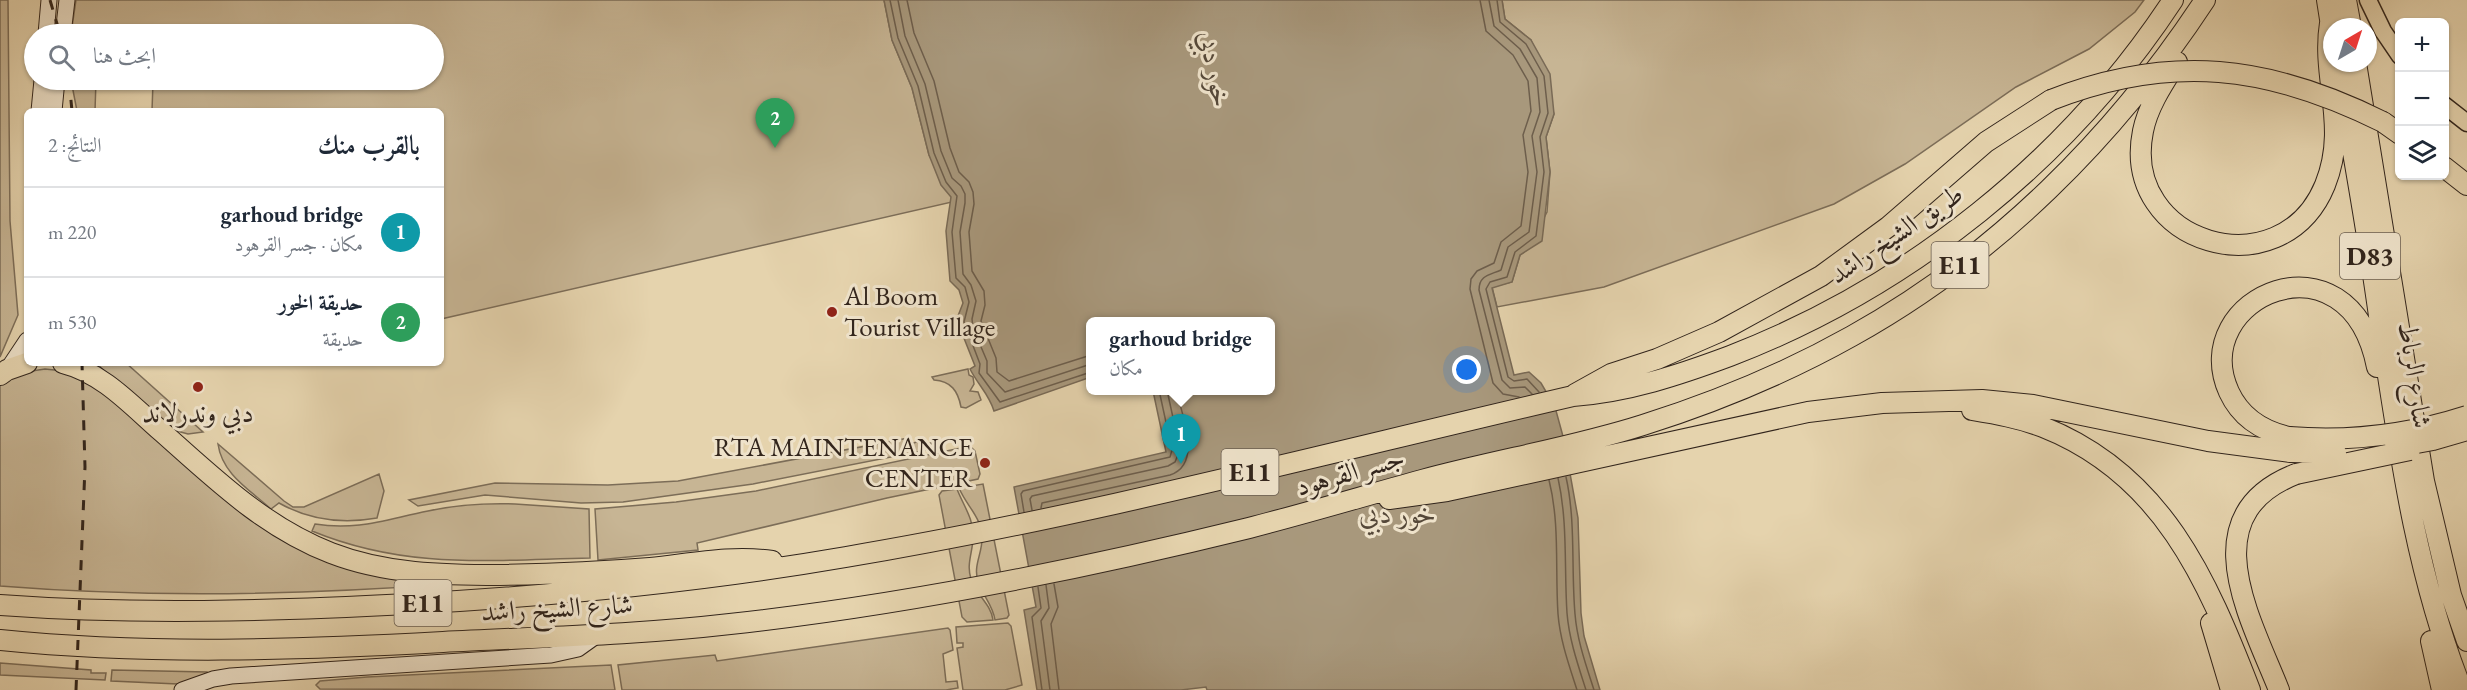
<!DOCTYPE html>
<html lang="ar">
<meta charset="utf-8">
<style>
body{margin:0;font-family:"EB Garamond",Amiri,serif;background:#f6f6f7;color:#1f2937;direction:rtl}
.controls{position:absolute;right:18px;top:18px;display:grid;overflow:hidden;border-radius:9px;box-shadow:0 2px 4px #0004}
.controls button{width:54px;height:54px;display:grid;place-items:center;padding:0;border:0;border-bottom:2px solid #e0e1e3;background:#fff;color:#1f2937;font:30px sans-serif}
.compass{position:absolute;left:2323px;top:18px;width:54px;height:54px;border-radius:50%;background:#fff;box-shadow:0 2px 4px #0004;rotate:39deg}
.you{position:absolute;left:1467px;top:370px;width:21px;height:21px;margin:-15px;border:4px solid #fff;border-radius:50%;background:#1a73e8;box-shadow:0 0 0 9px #1a73e833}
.badge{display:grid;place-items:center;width:39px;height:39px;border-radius:50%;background:#7c3aed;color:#fff;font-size:20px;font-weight:700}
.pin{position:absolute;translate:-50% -50px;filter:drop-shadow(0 2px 3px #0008)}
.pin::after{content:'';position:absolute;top:32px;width:21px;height:18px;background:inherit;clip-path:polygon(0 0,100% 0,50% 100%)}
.popup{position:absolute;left:1086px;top:317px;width:189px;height:78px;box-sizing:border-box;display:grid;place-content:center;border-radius:9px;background:#fff;filter:drop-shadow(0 2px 4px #0005);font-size:20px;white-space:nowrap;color:#747a83}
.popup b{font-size:22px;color:#1f2937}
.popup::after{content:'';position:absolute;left:50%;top:100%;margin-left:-12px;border:12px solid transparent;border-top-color:#fff}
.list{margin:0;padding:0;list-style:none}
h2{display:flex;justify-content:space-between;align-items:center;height:78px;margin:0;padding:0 24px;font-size:26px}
h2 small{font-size:20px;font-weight:400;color:#747a83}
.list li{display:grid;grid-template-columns:39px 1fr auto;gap:18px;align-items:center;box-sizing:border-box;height:90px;padding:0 24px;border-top:2px solid #e0e1e3}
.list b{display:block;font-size:22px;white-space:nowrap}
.list p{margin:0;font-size:20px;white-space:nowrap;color:#747a83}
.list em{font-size:20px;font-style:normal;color:#747a83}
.icon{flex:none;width:33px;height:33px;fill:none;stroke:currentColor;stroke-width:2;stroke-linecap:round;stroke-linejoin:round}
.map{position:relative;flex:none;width:2467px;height:690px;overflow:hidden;direction:ltr}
.search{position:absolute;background:#fff;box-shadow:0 2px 4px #0004;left:24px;top:24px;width:420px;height:66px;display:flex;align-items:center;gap:15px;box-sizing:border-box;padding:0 21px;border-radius:33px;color:#747a83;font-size:22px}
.panel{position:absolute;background:#fff;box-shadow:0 2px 4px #0004;left:24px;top:108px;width:420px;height:258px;border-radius:9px;direction:rtl}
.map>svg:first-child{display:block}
.green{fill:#c7b594;stroke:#7c6d58;stroke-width:1.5}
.water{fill:#a8987c;stroke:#796a56;stroke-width:1.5}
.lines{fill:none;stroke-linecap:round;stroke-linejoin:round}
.shore{stroke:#6d5e4c;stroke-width:1.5}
.secondary-casing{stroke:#32251c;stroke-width:17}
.primary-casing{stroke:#32251c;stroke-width:19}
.highway-casing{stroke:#32251c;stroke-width:22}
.secondary{stroke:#eee2ca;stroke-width:15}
.primary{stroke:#e5d3ad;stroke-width:16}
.highway{stroke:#e5d3ad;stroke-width:20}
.rail{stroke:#32251c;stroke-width:3;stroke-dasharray:10 10;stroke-linecap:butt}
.highway-bridge-casing{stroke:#32251c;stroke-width:22;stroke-linecap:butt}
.highway-bridge{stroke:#e5d3ad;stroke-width:20}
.poi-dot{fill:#8f2418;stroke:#eee2ca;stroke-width:2}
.labels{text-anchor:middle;stroke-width:6;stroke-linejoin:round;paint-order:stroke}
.shield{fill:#eee2ca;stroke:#6a5e50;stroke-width:1.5}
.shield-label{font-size:26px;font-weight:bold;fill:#32251c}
.street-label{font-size:27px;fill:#32251c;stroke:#eee2ca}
.poi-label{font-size:27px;fill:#32251c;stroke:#eee2ca;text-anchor:start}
.water-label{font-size:28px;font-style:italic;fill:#554839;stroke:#eee2ca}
</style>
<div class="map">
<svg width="2467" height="690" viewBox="0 0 2467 690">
<rect width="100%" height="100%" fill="#e5d3ad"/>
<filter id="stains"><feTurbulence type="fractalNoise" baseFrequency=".00333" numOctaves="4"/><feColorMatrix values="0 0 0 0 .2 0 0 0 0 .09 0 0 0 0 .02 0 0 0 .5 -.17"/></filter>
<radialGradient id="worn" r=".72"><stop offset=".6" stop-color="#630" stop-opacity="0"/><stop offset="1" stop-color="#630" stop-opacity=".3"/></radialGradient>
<path class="green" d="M0,0H8L10,221L18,315L0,357Z
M76,0H884L892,40L912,88L929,155L951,195L952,202L441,319V111H152L153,82L107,80H434V34H71Z
M1502,0H2144L2135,12L2089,49L2016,87L1905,164L1834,204L1604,287L1497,307L1492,287L1512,282L1520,255L1527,250L1547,212L1550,172L1546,137L1554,114L1531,40L1505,19Z
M71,80H96L95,111H77Z
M96,363H126L203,432L188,434L177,431L113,379Z
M45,369L64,371L91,382L254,522L306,552L450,584C301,595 150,598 0,586V384L25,372Z
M968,369L969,375L973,377L974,384L970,391L978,392L981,400L966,408L961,407C958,391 951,381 934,380L932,377Z
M909,438L910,444L920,441L922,445L931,443L932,449L753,484L623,502L581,503L485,495L418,506L409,500L495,483L608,485L678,481Z
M218,444L284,501L293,507H304L379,474L384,491L377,518C343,524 309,520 279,503L271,509C250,490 222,474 218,444Z
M970,446L975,451L980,474L978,479L887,498L697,543L698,550L598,560L595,509L676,502L756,491Z
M983,484L1009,615L1007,618L995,620C993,605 982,595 978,581C973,566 982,554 982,539C982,517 967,507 959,488Z
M957,489C963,505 974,519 973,537C973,552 966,564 971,579C976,595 991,604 993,620L967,622L962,617L939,495L942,491Z
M515,504L589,509L590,558C490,560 407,570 312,531L315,524C357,531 387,519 428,511C456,505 485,503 515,504Z
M1008,623L1011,626L1022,685L1005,690H963L957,648L963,647V643H957L956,627Z
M948,628L950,630L953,650L943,654L946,682L957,681L958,688L946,690H622L618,665L715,655L717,661Z
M0,663L91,670V673H106L105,680L0,675Z
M611,665L615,690L320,689L316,685L320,681L367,677Z
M112,670L207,672V674L178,684L111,681Z"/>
<path class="water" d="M884,0H1502L1505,19L1531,40L1550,74L1554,114L1546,137L1550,172L1542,241L1520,255L1512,282L1492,288L1514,375L1529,372L1541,383L1555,407L1564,440L1578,518L1581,613L1584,636L1600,690H1207L1206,687L1181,690H1037L1024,610L1036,607L1014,487L1166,452L1153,391L1271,390V322H1091V377L994,411C989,394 978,385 970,369L975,366L958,323V316L963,303L959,290L950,281L946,231L951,197L941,185L929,155L912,88L892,40Z"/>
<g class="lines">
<path class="shore" d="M890,0L898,38L918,86L934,153L946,182L957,196L952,232L956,278L965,287L969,302L964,322L980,364L979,373L1000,402L1091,372
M898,0L905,36L925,84L941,151L952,178L961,186L965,194V203L960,232L963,274L971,285L976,301L972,319L973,328L987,361V373L1005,392L1091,364
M907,0L914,33L934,81L950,148L959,172L969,182L973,192L974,204L969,232L972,271L984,291L985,305L981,321L996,358L997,372L1009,381L1091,355
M1480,0L1486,31L1513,55L1528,81L1531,111L1523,135L1528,172L1521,226L1501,242L1494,263L1477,271L1471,279L1470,289L1493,383L1503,394L1519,397
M1489,0L1494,26L1520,49L1537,78L1540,112L1532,136L1537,172L1529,232L1508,247L1501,270C1490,275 1479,275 1479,290L1502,380L1510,388L1525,387L1532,394
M1497,0L1500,22L1526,44L1544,76L1548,113L1540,137L1544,172L1536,236L1515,252L1507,277L1490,282L1486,289L1508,377L1514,381L1527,379L1539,392
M1566,477C1576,522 1571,568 1575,614C1577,640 1586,665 1594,690
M1558,478C1568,523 1564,568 1567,613C1569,639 1578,665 1586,690
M1549,480C1560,524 1555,569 1558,614C1560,640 1569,665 1577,690
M1041,508L1042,503L1170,475C1203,464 1182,415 1176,390
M1032,510L1030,499L1032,496L1168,466L1175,462L1180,450L1167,390
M1024,512L1021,494L1023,491L1170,457L1172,450L1159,390
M1054,584L1058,607L1051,624L1059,690
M1046,585L1049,608L1041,621L1050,690
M1038,587L1041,608L1032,617L1042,690"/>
<g class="secondary-casing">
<path id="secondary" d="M46,34L49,0
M63,34L67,0
M39,111L42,80
M54,111L57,80
M7,370L27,340
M182,690L213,679L231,676L551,655L578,649L599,634"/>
</g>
<g class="primary-casing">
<path id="primary" d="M2368,0L2383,31L2400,56
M2444,105L2467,123"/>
</g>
<g class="highway-casing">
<path id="highway" d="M2327,0L2332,32
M2346,0L2351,27
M2177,62C2163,84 2148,106 2143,131C2120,244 2281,292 2325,185C2349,126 2321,79 2330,23
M2337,63C2353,150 2368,236 2380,323C2399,448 2415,572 2462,690
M2356,63L2424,481L2451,595L2467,641
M2383,122L2400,134
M2444,167L2467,185
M63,363C103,373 132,406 162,432C215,479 264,527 331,553C385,574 443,575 500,575C551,574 600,572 650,568C690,564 731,555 772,561
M0,375L7,370L27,363
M1575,394L1611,374L1657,359L1719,332L1821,276L1888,227L1986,142L2051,100
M1972,410C1996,414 2020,418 2043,427C2162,474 2207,579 2250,690
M2289,437C2262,431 2241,418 2229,392C2186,297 2349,226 2377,367
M1389,499L1447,491L1808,412L1882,403L1982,400L2033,405L2208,441L2291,452
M0,605C136,615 272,611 408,604C555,596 701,582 846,557C1090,516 1331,452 1573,396C1628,392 1679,375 1730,356C1909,287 2068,160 2173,0
M2211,623L2231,690
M0,640C147,655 296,650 443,642C539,637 635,635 730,624C905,605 1078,570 1249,528C1307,513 1364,496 1422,480C1495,460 1571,448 1643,425C1716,402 1786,373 1852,336C1996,256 2115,137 2205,0
M2431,641L2442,690
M2279,690C2250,617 2191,515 2296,474"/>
</g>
<use href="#secondary" class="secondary"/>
<use href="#primary" class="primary"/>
<use href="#highway" class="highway"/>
<path class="rail" d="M50,0L60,34
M69,80L72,111
M76,690L85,467L82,363"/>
<g class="highway-bridge-casing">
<path id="highway-bridge" d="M2051,100C2171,53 2269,65 2383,122
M2289,437C2350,442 2408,435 2467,416
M2395,447L2433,440L2467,430
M2291,452L2336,453
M2296,474L2410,450"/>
</g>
<use href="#highway-bridge" class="highway-bridge"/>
</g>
<g class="poi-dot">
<circle cx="832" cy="312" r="6"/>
<circle cx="198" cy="387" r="6"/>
<circle cx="985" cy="463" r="6"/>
</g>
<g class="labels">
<g class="shield">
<rect x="2340" y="233" width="60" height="46" rx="4.5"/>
<rect x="1931.5" y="242" width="57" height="46" rx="4.5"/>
<rect x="1221.5" y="449" width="57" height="46" rx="4.5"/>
<rect x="394.5" y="580" width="57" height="46" rx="4.5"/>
</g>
<g class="shield-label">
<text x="2370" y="265">D83</text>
<text x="1960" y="274">E11</text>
<text x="1250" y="481">E11</text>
<text x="423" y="612">E11</text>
</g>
<g class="street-label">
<text transform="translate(1896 234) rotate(-34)" y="9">طريق الشيخ راشد</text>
<text transform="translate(2415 375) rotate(82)" y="9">شارع الرباط</text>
<text transform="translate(1350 472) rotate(-16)" y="9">جسر القرهود</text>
<text transform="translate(557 608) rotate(-3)" y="9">شارع الشيخ راشد</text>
</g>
<g class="poi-label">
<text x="844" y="305">Al Boom<tspan x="844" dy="31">Tourist Village</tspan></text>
<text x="198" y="422" text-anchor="middle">دبي وندرلاند</text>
<text x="973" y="456" text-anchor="end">RTA MAINTENANCE<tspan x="973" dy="31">CENTER</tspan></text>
</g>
<g class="water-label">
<text transform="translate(1216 69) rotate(79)" y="10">خور دبي</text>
<text x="1398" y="523">خور دبي</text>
</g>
</g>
<rect width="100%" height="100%" filter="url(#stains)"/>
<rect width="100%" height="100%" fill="url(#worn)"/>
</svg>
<div class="controls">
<button>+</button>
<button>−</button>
<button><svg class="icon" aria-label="layers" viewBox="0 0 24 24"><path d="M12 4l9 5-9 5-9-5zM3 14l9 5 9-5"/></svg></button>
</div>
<svg class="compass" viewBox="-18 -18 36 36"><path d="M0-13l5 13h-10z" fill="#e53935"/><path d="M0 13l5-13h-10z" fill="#747a83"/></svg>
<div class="you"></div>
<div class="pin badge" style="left:1181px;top:464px;background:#0f9aa8">1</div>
<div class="popup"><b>garhoud bridge</b>مكان</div>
<div class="pin badge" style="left:775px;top:148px;background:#2e9e5b">2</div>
<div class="search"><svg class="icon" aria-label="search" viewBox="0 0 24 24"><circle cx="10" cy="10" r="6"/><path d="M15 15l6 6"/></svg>ابحث هنا</div>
<section class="panel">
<h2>بالقرب منك<small>النتائج: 2</small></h2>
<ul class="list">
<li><span class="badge" style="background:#0f9aa8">1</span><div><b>garhoud bridge</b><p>مكان · جسر القرهود</p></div><em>220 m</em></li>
<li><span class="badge" style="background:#2e9e5b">2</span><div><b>حديقة الخور</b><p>حديقة</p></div><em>530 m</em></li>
</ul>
</section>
</div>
